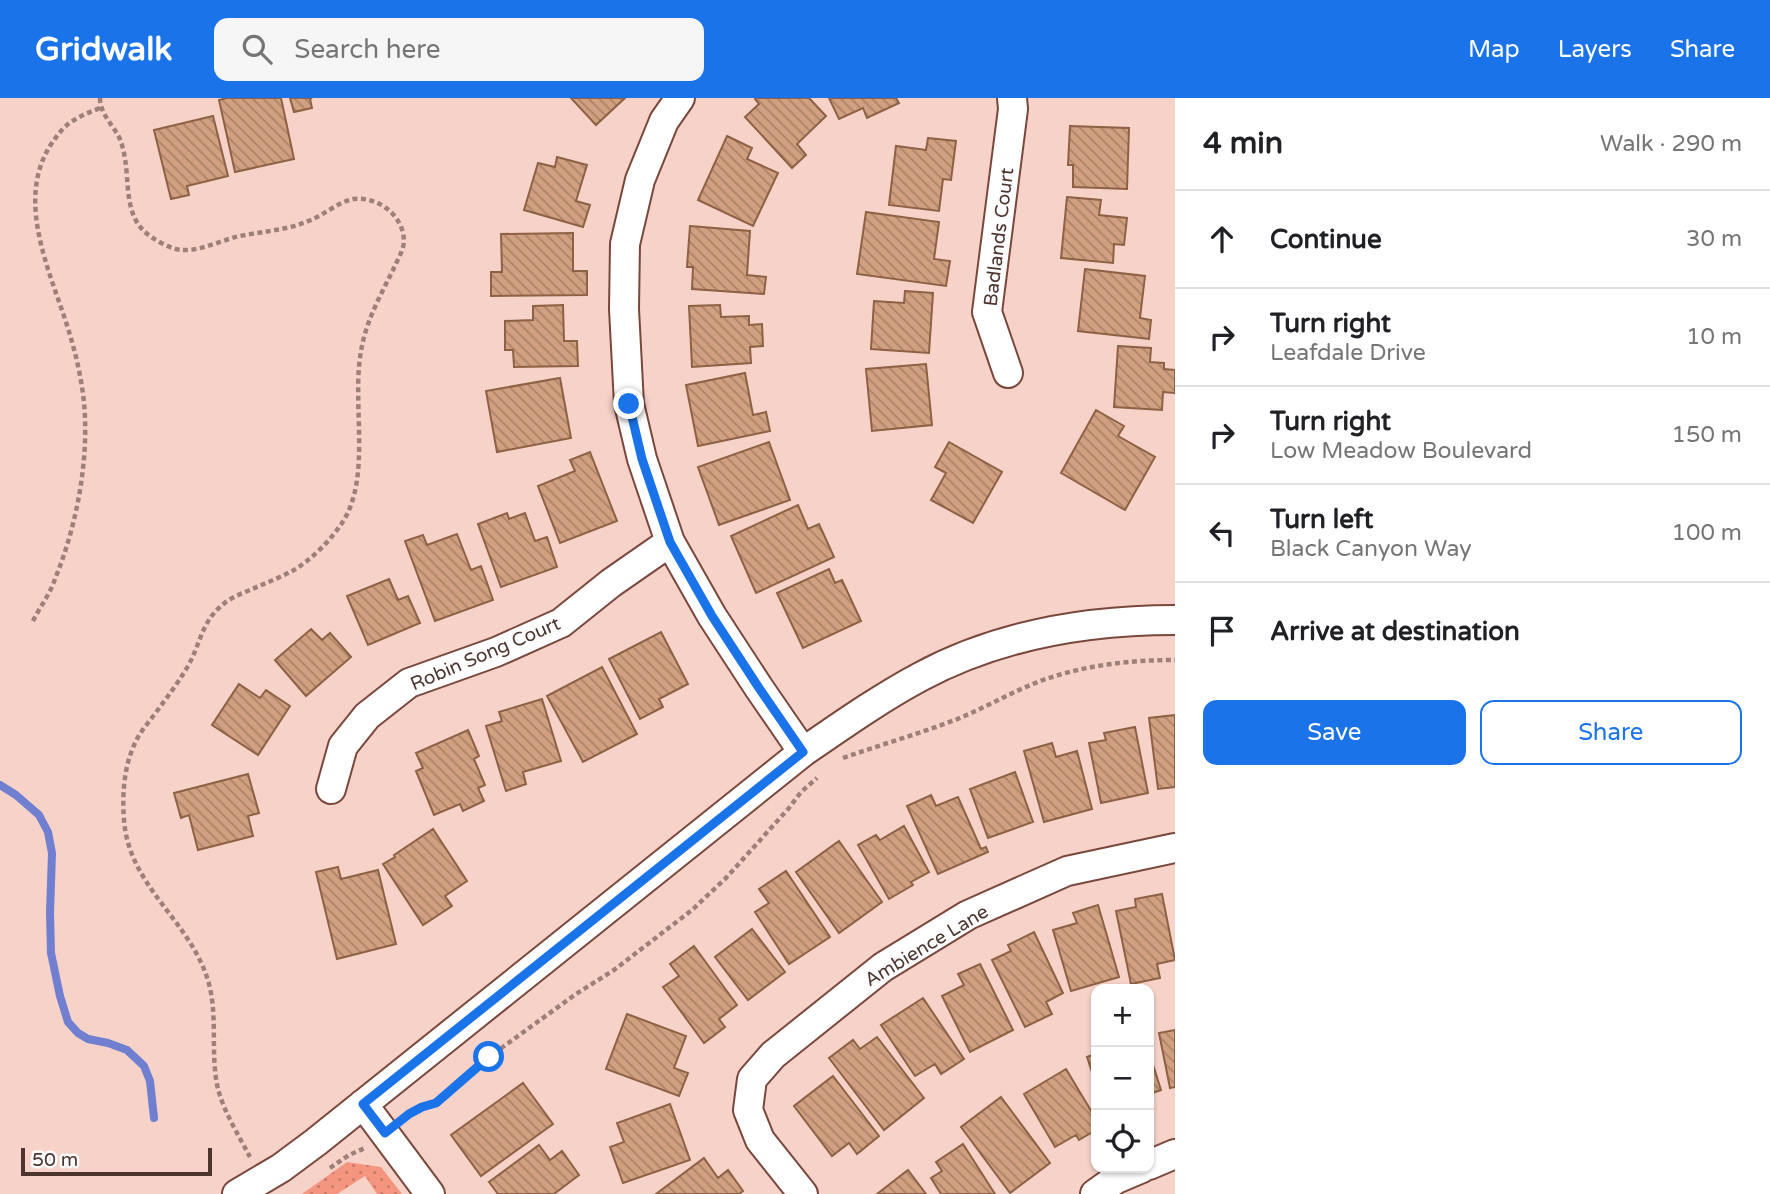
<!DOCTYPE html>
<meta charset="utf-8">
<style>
body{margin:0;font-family:"Varela Round",sans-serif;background:#f6f6f6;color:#202124}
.controls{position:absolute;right:21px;bottom:21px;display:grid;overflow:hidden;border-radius:14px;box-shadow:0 2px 5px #0004}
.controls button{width:63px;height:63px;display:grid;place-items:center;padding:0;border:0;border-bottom:2px solid #e0e0e0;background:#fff;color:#202124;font:35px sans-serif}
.scale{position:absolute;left:21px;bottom:18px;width:191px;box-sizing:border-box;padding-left:7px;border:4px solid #4c342f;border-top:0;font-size:19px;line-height:24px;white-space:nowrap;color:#4c342f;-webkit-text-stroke:5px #fdfdfd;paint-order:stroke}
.stop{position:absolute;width:21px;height:21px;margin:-16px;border:5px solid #1a73e8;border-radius:50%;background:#fff}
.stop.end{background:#1a73e8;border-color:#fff;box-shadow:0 2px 7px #0008}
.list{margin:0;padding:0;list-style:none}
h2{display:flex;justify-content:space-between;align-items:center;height:91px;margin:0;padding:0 28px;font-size:30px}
h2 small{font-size:23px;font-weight:400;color:#757577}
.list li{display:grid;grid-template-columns:46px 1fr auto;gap:21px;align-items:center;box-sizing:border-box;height:98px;padding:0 28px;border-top:2px solid #e0e0e0}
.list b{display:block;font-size:26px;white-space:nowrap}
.list p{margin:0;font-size:23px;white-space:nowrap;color:#757577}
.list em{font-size:23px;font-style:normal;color:#757577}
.actions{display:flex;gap:14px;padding:21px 28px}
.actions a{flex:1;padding:16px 0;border:2px solid #1a73e8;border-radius:14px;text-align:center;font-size:24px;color:#1a73e8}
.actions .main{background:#1a73e8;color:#fff}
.icon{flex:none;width:38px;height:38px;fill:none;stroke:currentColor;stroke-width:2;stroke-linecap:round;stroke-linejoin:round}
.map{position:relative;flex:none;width:1175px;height:1096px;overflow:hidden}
header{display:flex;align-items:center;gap:42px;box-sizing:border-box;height:98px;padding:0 35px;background:#1a73e8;color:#fff}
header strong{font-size:33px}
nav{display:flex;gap:38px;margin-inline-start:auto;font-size:24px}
.search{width:490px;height:63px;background:#f6f6f6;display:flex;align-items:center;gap:18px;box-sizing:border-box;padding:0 24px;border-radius:14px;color:#757577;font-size:26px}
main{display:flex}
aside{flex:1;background:#fff}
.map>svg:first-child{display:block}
.grass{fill:url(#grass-dots)}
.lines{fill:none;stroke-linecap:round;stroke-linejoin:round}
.stream{stroke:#707fcf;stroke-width:8}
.building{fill:url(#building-back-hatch);stroke:#8d6143;stroke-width:2}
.minor-casing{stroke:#79473b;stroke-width:32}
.path{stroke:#9e8079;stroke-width:4.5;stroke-dasharray:5 3.5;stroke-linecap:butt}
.minor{stroke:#fff;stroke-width:28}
.route{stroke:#1a73e8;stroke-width:9}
.labels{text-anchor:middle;stroke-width:5;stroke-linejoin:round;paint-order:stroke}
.street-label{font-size:19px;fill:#4c342f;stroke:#fdfdfd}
</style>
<header>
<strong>Gridwalk</strong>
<div class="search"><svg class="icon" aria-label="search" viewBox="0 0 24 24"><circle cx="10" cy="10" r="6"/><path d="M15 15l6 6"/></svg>Search here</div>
<nav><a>Map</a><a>Layers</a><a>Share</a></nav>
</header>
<main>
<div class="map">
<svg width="1175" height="1096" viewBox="0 0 1175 1096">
<defs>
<pattern id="grass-dots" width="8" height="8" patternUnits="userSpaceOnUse" patternTransform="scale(1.75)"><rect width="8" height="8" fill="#f5957f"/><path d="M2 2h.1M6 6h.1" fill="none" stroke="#c97a68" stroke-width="1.8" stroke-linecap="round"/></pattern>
<pattern id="building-back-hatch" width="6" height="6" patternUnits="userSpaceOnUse" patternTransform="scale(1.75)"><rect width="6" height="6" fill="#d0a080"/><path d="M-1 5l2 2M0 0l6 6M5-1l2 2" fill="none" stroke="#ab8369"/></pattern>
</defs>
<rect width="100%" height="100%" fill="#f7d2c9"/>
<path class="grass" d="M347,1064L381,1069L402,1096H377L365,1078L337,1096H302Z"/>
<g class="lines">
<path class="stream" d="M0,687L16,697L39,717L48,734L52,755L50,815L51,855L60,898L68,924L78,935L88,941L108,945L127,952L144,968L150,983L154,1020"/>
</g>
<path class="building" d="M227,0H281L294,61L235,74L219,2Z
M290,0H312L310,1L312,10L294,14Z
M571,0H625L596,27Z
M756,0H809L826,18L797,46L806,57L792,70L745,19L759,6L755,1Z
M829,0H896L899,5L867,20L863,10L839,21Z
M213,18L228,78L187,88L189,97L171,101L154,32Z
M1070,28L1129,30L1127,91L1073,89V67H1068Z
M727,38L752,50L747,61L778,75L753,128L698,102Z
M928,40L956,43L951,82L943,81L939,113L889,107L896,48L926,52Z
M557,59L587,67L576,103L590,107L583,129L524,112L538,65L555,69Z
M1067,99L1101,102L1099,117L1127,120L1124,147L1114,146L1113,165L1061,160Z
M866,114L939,124L934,161L950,163L946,188L857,176Z
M690,128L750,133L747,177L766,179L764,196L692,191L693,169H687Z
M573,135V173H587V197L491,198V174H502L501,136Z
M1085,171L1145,178L1140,220L1151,222L1149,241L1078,233Z
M905,193L933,195L929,255L871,251L874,203L904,205Z
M563,207L564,243H577L578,268L514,269L513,252H505V223L533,222V208Z
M720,207L721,219L749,218V227L762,226L763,248L750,249L751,265L692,269L689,208Z
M1118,248L1151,250L1150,264L1164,265V271L1175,272V295L1163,294L1162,312L1114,309Z
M926,266L932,327L872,333L866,271Z
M745,275L753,317L766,314L770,333L698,348L686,287Z
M560,280L571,340L497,354L486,293Z
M1096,312L1124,328L1118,338L1155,359L1125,412L1061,375Z
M769,344L790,402L719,427L698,369Z
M949,344L1002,374L973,425L931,402L946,375L935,369Z
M590,354L617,423L560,445L538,388L575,373L570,362Z
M798,407L808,431L819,426L834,459L756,495L731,438Z
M507,415L509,421L525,415L535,443L547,439L557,469L501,489L478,426Z
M457,436L471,472L481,468L493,502L435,523L405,443L423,437L427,447Z
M829,471L835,485L842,482L861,523L803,550L777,495Z
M389,481L398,502L408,498L420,525L368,547L347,498Z
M311,531L322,542L330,535L351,559L306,598L275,562Z
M661,534L688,586L659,601L663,609L640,621L609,561Z
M602,569L637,636L583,664L547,598Z
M239,586L260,600L266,592L290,608L258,657L212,627Z
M542,601L561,663L523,674L526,686L506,693L486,628L502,623L499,614Z
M1175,617V689L1158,691L1149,620Z
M1135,629L1148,695L1101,705L1089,645L1106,642L1104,635Z
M468,632L479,658L474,661L485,687L478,690L484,703L463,713L460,706L434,717L416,673L423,670L416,655Z
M1052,645L1056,659L1077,653L1092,711L1044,724L1024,653Z
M1015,674L1033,724L988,740L970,691Z
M248,676L259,715L248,718L253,738L198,752L189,717L181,720L174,695Z
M931,697L936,708L958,699L981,751L986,749L988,754L938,776L907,708Z
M904,728L929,774L911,784L913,787L889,801L858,747L876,737L880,742Z
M433,731L467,783L445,798L452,808L423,827L383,766L395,759L394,757Z
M839,743L882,804L839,835L796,774Z
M338,769L341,781L378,772L396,846L337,861L316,774Z
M786,773L830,839L789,866L755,814L769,805L759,791Z
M1162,796L1175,862L1157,866L1160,880L1131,886L1116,813L1136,809L1135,801Z
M1098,807L1119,879L1071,893L1053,832L1077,825L1073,815Z
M752,831L785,874L748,902L715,859Z
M1034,834L1063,895L1046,904L1052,916L1025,929L992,862L1011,853L1008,847Z
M694,848L737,907L719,921L725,929L704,945L663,889L679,878L670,866Z
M980,866L1013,932L970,954L942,898L964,887L958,876Z
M923,900L964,961L941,976L935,966L915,978L881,927Z
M627,916L686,938L674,970L688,975L679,998L606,971Z
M1175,932V989L1170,990L1159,935Z
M877,939L924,1000L884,1032L829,960L853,942L860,951Z
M1149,954L1161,992L1149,996Z
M1096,956V986L1087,959Z
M1066,971L1096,1021V1032L1079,1042L1076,1037L1055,1049L1024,996Z
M833,978L879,1038L857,1056L849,1045L832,1058L794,1008Z
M523,985L553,1026L481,1078L451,1037Z
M1001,999L1050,1065L1010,1095L961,1029Z
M670,1006L690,1062L623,1085L610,1049L624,1044L617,1025Z
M963,1046L995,1096H941L931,1080L942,1073L936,1064Z
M539,1047L550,1062L562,1053L579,1077L554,1096H498L489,1084Z
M704,1060L718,1080L728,1072L743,1093L739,1096H656Z
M908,1072L926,1096H877Z"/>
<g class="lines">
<g class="minor-casing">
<path id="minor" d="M680,0L664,23L640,82L625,146L624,211L629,306L642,361L670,444L712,518L759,590L803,654
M1008,275L987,214L1013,11L1012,0
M331,691L343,648L367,618L409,585L496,554L561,525L611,485L670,444
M363,1006L430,1096
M1149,1067L1175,1056
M237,1096L281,1070L316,1044L803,654C841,628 879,601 920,579C998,537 1088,522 1175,522
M803,1096L760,1042L748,1012L752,981L773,957L883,869L968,817L1067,773L1175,750
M1095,1096L1116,1081L1142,1070"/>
</g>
<path class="path" d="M100,0C100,15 112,26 119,39C122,46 124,53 125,61C129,83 125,114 143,132C150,140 172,152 182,152C202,153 221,142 240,138C265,133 290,132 313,121C326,115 339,104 353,101C379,98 404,118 404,144C403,153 397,163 393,172C381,196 367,222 362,248C350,302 373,378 342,425C330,443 312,461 294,472C283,478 271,483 259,488C246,494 230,499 220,509C201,526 200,547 188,568C178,585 166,601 154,617C148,625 141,633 137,641C124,666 122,694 124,722C129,790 192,823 209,886C218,920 210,957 218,991C224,1014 239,1038 250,1059
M33,523C40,509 50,496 55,481C75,432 87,373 85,320C84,292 78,264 70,237C53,179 14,106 50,48C56,39 62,30 71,24C80,18 90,14 100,10
M843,660C880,647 918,636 955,622C985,610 1013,593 1043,582C1086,567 1130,562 1175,562
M405,1019L422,1009L436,1005L489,959L576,896L614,872L692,812L726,780L789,710L801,694L817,680
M330,1070L349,1057L365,1050"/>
<use href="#minor" class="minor"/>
</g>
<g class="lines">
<path class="route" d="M489,959L436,1005L422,1009L409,1016L385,1035L363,1006L803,654L759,590L712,518L670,444L642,361L629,306"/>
</g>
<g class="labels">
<g class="street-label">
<text transform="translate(998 139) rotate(-83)" y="7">Badlands Court</text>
<text transform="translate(485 555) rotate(-23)" y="7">Robin Song Court</text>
<text transform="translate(926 847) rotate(-31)" y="7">Ambience Lane</text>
</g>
</g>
</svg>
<div class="controls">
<button>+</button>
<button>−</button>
<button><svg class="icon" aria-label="locate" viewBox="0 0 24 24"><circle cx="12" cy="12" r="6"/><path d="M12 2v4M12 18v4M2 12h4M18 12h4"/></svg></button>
</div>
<div class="scale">50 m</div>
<div class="stop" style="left:489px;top:959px"></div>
<div class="stop end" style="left:629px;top:306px"></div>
</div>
<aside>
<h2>4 min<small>Walk · 290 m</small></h2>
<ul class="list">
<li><svg class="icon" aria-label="ahead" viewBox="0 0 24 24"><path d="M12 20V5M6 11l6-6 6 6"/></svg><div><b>Continue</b></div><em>30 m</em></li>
<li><svg class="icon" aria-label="right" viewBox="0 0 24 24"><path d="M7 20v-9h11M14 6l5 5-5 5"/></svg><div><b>Turn right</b><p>Leafdale Drive</p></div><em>10 m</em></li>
<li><svg class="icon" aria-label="right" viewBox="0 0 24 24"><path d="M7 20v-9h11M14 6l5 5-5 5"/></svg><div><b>Turn right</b><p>Low Meadow Boulevard</p></div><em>150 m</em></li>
<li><svg class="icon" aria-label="left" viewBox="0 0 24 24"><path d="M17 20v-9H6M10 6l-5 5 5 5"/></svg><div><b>Turn left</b><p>Black Canyon Way</p></div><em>100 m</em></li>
<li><svg class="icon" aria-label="arrive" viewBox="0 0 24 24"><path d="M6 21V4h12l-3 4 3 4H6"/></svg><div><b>Arrive at destination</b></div></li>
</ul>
<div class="actions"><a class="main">Save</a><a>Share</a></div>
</aside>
</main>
